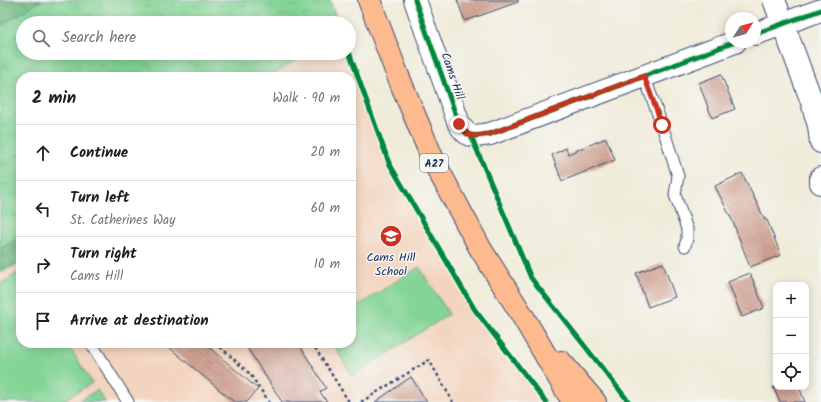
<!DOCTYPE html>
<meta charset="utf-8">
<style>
body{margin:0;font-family:Kalam,sans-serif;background:#f6f6f6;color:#202124}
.controls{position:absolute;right:12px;bottom:12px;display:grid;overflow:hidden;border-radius:8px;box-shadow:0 2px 10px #0003}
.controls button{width:36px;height:36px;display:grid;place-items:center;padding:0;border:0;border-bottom:1px solid #e0e0e0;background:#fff;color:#202124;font:20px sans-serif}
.compass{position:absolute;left:725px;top:12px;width:36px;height:36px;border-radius:50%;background:#fff;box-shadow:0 2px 10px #0003;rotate:53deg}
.stop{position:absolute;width:12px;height:12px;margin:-9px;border:3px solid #c8321e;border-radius:50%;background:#fff}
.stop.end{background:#c8321e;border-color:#fff;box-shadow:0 1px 4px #0008}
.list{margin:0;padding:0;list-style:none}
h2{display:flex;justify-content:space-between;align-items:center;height:52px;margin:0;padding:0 16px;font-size:17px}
h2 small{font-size:13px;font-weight:400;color:#757577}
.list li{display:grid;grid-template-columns:26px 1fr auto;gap:12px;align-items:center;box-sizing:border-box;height:56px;padding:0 16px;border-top:1px solid #e0e0e0}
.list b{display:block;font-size:15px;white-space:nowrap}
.list p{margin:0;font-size:13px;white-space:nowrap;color:#757577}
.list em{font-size:13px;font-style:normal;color:#757577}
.icon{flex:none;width:22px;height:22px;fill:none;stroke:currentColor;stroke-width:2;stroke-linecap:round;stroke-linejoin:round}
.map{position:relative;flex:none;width:821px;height:402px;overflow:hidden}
.search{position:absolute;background:#fff;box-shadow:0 2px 10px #0003;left:16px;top:16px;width:340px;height:44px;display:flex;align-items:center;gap:10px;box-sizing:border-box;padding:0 14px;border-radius:22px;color:#757577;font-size:15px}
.panel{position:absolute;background:#fff;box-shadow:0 2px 10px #0003;left:16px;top:72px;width:340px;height:276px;border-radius:16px}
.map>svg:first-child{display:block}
.built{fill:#f3d4be;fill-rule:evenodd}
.grass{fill:url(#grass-tufts);stroke:#4f827a}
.forest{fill:url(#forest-crowns);stroke:#42726e}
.garden{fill:#83d495;stroke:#4f827a}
.building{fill:url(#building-back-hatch)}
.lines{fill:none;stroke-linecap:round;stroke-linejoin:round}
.service-casing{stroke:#3b4b71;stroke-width:13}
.minor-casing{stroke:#3b4b71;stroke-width:24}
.primary-casing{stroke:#3b4b71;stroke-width:24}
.path{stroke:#3b4b71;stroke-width:2.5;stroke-dasharray:3 3;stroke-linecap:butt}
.service{stroke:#fff;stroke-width:11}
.minor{stroke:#fff;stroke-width:22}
.primary{stroke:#fcba8e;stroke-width:22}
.cycleway-casing{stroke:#f6f6f2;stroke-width:8}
.cycleway{stroke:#00873e;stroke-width:5}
.route{stroke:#c8321e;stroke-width:5}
.labels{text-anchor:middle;stroke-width:3;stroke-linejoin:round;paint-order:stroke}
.shield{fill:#f6f6f2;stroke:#5d6b8a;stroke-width:1}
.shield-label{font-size:11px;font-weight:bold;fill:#1b2f5e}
.street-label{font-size:12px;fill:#1b2f5e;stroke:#f6f6f2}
.poi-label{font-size:12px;fill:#1b2f5e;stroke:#f6f6f2}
</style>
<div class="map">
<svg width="821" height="402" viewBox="0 0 821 402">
<defs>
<pattern id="grass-tufts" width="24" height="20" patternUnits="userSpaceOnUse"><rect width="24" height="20" fill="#83d495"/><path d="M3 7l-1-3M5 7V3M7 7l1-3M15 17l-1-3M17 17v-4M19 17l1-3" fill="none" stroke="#71b683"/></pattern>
<pattern id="forest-crowns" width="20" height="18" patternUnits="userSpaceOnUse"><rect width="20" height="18" fill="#6ab67e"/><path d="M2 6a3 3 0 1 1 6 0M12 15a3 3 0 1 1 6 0" fill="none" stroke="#56946a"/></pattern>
<pattern id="building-back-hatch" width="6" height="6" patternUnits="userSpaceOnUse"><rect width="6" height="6" fill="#d1a292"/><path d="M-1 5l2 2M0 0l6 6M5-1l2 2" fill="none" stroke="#a9847a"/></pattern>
</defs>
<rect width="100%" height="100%" fill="#f6f6f2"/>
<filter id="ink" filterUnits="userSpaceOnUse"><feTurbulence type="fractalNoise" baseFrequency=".025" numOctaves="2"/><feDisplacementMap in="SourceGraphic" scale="8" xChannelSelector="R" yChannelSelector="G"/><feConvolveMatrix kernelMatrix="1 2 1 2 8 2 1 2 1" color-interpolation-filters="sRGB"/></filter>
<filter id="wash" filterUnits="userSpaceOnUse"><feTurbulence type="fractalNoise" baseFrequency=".012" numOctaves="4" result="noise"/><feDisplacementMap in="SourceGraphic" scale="16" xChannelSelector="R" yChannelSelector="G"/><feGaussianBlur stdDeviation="0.9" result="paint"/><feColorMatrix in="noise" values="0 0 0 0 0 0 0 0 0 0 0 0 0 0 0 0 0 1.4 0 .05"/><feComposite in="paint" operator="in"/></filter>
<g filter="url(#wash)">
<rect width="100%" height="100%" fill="#f0ecda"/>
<path class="built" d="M42,0H330L338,23H23V53L349,52L389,163L475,310L545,402H0V26ZM21,77H351V343H21Z"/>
<path class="grass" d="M0,0H330L338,23H23V53H306L270,77H21V236L0,249Z"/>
<path class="forest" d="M0,0H42L0,26Z
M21,236V262L0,273V249Z"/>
<path class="garden" d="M419,267L449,314L352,376L333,343H351V310Z
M21,271V343H67L92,383L61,402H0V284Z
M97,390L105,402H78Z"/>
<g id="blocks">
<path class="building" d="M457,0H518V2L465,21Z
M721,74L735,109L712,118L699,83Z
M606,138L615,160L562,181L552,155L566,148L568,154Z
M742,173L765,220H767L781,255L750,267L733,222L715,186Z
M663,263L675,297L648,307L636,273Z
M750,273L764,308L742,317L728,282Z
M164,343H204L258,389L247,402H234Z
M258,343H298L326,388L320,392L327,402H282L248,349Z
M411,377L427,402H375Z
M773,387H799L805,402H780Z"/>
</g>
</g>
<g filter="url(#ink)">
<use href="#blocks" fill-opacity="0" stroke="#3b4b71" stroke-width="1"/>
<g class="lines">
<g class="service-casing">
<path id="service" d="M644,76L662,125L678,176L675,195L687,229V239L685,246
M91,343L128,402"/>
</g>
<g class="minor-casing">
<path id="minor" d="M415,0L459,124C470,140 472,136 490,134L735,42
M774,0L811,99L819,126L821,142
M755,34L821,10
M821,178V183"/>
</g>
<g class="primary-casing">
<path id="primary" d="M369,0L398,76L434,162L480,248L522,315L573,402
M561,362L595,402"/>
</g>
<path class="path" d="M216,343L250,374L269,402
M312,343L349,402
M361,402L429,360L453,402"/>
<use href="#service" class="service"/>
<use href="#minor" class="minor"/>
<use href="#primary" class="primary"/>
<g class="cycleway-casing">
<path id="cycleway" d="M415,0L459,124C470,140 472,136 490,134L735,42
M755,34L821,10
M349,52L389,163L475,310L546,402
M471,136L531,278L629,402"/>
</g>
<use href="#cycleway" class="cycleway"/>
</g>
</g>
<g class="lines" filter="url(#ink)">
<path class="route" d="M459,124C470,140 472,136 490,134L644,76L662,125"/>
</g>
<defs>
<g id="school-disc" transform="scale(1.15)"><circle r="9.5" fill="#c8321e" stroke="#f6f6f2"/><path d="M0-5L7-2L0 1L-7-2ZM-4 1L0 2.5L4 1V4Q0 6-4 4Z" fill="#fff"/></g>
</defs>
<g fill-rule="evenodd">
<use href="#school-disc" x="391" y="236"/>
</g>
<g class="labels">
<rect class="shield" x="420" y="154" width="28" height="18" rx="3"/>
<g class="shield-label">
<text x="434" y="167">A27</text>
</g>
<g class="street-label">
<text transform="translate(453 76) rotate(71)" y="4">Cams Hill</text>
</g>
<g class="poi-label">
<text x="391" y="261">Cams Hill<tspan x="391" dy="14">School</tspan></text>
</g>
</g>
</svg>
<div class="controls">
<button>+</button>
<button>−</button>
<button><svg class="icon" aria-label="locate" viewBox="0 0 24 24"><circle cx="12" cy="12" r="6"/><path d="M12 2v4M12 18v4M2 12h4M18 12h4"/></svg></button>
</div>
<svg class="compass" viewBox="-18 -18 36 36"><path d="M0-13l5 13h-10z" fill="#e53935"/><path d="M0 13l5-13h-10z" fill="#757577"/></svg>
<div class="stop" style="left:662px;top:125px"></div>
<div class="stop end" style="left:459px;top:124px"></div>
<div class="search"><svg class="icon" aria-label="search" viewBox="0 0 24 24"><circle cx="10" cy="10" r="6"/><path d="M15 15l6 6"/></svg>Search here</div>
<section class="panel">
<h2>2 min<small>Walk · 90 m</small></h2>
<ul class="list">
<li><svg class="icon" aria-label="ahead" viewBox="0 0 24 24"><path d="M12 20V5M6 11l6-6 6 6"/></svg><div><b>Continue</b></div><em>20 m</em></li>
<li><svg class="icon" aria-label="left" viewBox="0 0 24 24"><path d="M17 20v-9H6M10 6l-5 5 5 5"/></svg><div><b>Turn left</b><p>St. Catherines Way</p></div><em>60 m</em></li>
<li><svg class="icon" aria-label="right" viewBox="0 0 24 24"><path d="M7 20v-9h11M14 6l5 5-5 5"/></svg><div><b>Turn right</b><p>Cams Hill</p></div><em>10 m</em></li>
<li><svg class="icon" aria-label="arrive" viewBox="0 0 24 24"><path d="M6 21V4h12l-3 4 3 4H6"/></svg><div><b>Arrive at destination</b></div></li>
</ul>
</section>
</div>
